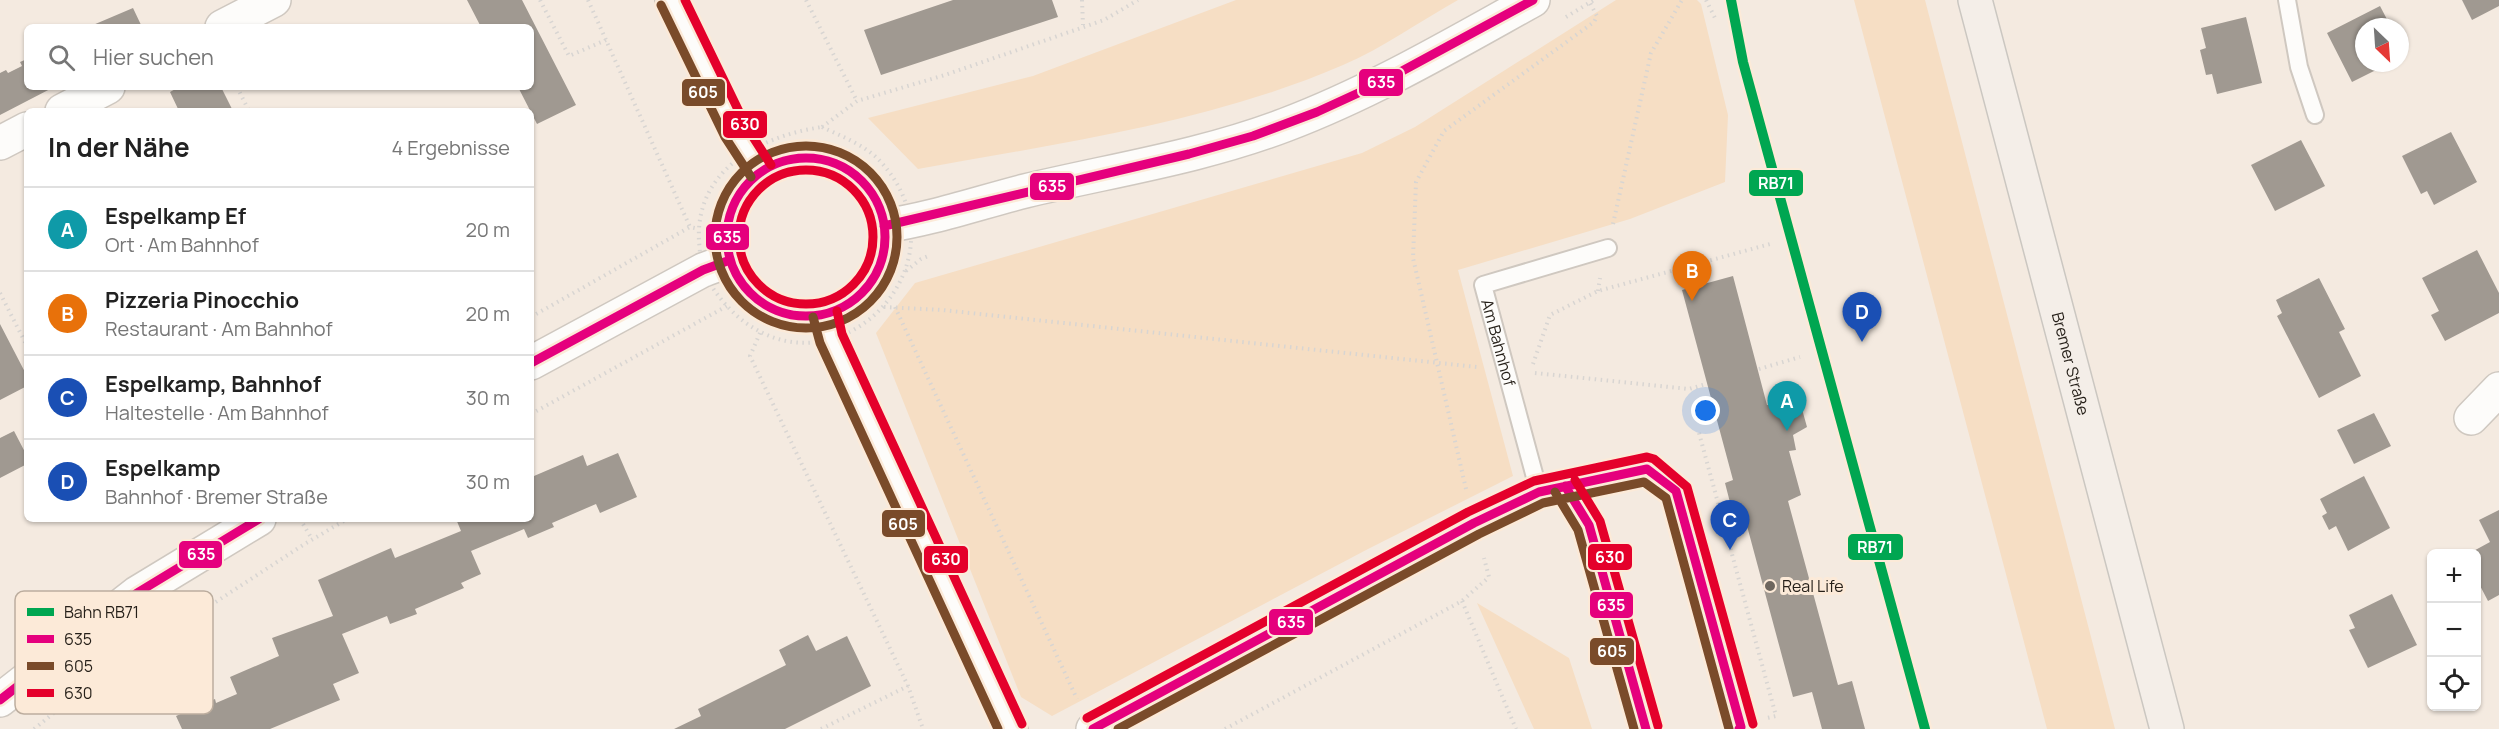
<!DOCTYPE html>
<html lang="de">
<meta charset="utf-8">
<style>
body{margin:0;font-family:Manrope,sans-serif;background:#f2f2f2;color:#222}
.controls{position:absolute;right:18px;bottom:18px;display:grid;overflow:hidden;border-radius:9px;box-shadow:0 2px 4px #0004}
.controls button{width:54px;height:54px;display:grid;place-items:center;padding:0;border:0;border-bottom:2px solid #e0e0e0;background:#fff;color:#222;font:30px sans-serif}
.compass{position:absolute;left:2355px;top:18px;width:54px;height:54px;border-radius:50%;background:#fff;box-shadow:0 2px 4px #0004;rotate:155deg}
.you{position:absolute;left:1706px;top:411px;width:21px;height:21px;margin:-15px;border:4px solid #fff;border-radius:50%;background:#1a73e8;box-shadow:0 0 0 9px #1a73e833}
.badge{display:grid;place-items:center;width:39px;height:39px;border-radius:50%;background:#db2777;color:#fff;font-size:20px;font-weight:700}
.pin{position:absolute;translate:-50% -50px;filter:drop-shadow(0 2px 3px #0008)}
.pin::after{content:'';position:absolute;top:32px;width:21px;height:18px;background:inherit;clip-path:polygon(0 0,100% 0,50% 100%)}
.list{margin:0;padding:0;list-style:none}
h2{display:flex;justify-content:space-between;align-items:center;height:78px;margin:0;padding:0 24px;font-size:26px}
h2 small{font-size:20px;font-weight:400;color:#767676}
.list li{display:grid;grid-template-columns:39px 1fr auto;gap:18px;align-items:center;box-sizing:border-box;height:84px;padding:0 24px;border-top:2px solid #e0e0e0}
.list b{display:block;font-size:22px;white-space:nowrap}
.list p{margin:0;font-size:20px;white-space:nowrap;color:#767676}
.list em{font-size:20px;font-style:normal;color:#767676}
.icon{flex:none;width:33px;height:33px;fill:none;stroke:currentColor;stroke-width:2;stroke-linecap:round;stroke-linejoin:round}
.map{position:relative;flex:none;width:2499px;height:729px;overflow:hidden}
.search{position:absolute;background:#fff;box-shadow:0 2px 4px #0004;left:24px;top:24px;width:510px;height:66px;display:flex;align-items:center;gap:15px;box-sizing:border-box;padding:0 21px;border-radius:9px;color:#767676;font-size:22px}
.panel{position:absolute;background:#fff;box-shadow:0 2px 4px #0004;left:24px;top:108px;width:510px;height:414px;border-radius:9px}
.map>svg:first-child{display:block}
.green{fill:#f6dec4}
.building{fill:#a09991}
.lines{fill:none;stroke-linecap:round;stroke-linejoin:round}
.service-casing{stroke:#cfc8c0;stroke-width:20}
.minor-casing{stroke:#cfc8c0;stroke-width:36}
.primary-casing{stroke:#cbc7c1;stroke-width:36}
.path{stroke:#d8d5d2;stroke-width:4;stroke-dasharray:1.5 4.5;stroke-linecap:butt}
.service{stroke:#fdfcfa;stroke-width:16}
.minor{stroke:#fdfcfa;stroke-width:33}
.primary{stroke:#f4eee8;stroke-width:33}
.bus-1-casing{stroke:#fcead8;stroke-width:14}
.bus-2-casing{stroke:#fcead8;stroke-width:14}
.bus-3-casing{stroke:#fcead8;stroke-width:14}
.bus-1{stroke:#e5007d;stroke-width:9}
.bus-2{stroke:#7a4b2a;stroke-width:9}
.bus-3{stroke:#e4002b;stroke-width:9}
.rail-1-casing{stroke:#fcead8;stroke-width:15}
.rail-1{stroke:#00a651;stroke-width:10}
.poi-dot{fill:#6d665e;stroke:#fcead8;stroke-width:2}
.labels{text-anchor:middle;stroke-width:6;stroke-linejoin:round;paint-order:stroke}
.street-label{font-size:16px;fill:#251f18;stroke:#fcead8}
.poi-label{font-size:16px;fill:#251f18;stroke:#fcead8;text-anchor:start}
.key{fill:#fcead8;stroke:#bcad9e;stroke-width:1.5}
.key-label{font-size:16px;fill:#251f18}
.line-badge{stroke:#fcead8;stroke-width:2}
.badge-label{font-size:16px;text-anchor:middle;font-weight:bold;fill:#fff}
</style>
<div class="map">
<svg width="2499" height="729" viewBox="0 0 2499 729">
<rect width="100%" height="100%" fill="#f4eae0"/>
<path class="green" d="M1236,0H1458C1420,21 1383,48 1343,65C1209,123 1061,143 918,169L868,118L1033,76Z
M1616,0H1697L1701,4L1728,115L1725,182L1630,219L1458,270L1513,476L1368,549L1052,716L1021,697L876,333L915,283L1362,153L1415,127Z
M1854,0H1925L2115,729H2047Z
M1477,603L1569,658L1592,729H1534Z"/>
<path class="building" d="M467,0H522L576,105L537,124L518,87H531V27H481Z
M953,0H1052L1058,17L881,75L864,30Z
M2462,0H2499V6L2472,20Z
M2380,6L2391,27H2364V63H2390L2352,82L2327,33Z
M133,8L142,27H94L93,25Z
M2246,17L2262,83L2217,94L2212,74L2206,75L2200,50L2206,48L2201,28Z
M27,59V87H54L0,115V73L6,70L8,73L22,66L20,62Z
M179,87H221L233,111H179L170,92Z
M2451,132L2477,182L2434,205L2427,191L2421,194L2402,156Z
M2301,140L2325,186L2275,211L2251,165Z
M2477,250L2499,293V313L2445,341L2431,315L2439,311L2422,278Z
M1733,276L1767,405L1800,402L1807,427L1793,435L1796,450L1789,451L1801,495L1788,501L1838,685L1852,681L1865,729H1822L1812,692L1793,697L1743,511L1733,514L1725,483L1733,480L1682,290Z
M2319,278L2345,329L2339,332L2361,376L2319,398L2277,316L2282,313L2276,300Z
M0,324L27,376V386L0,400Z
M2374,413L2391,446L2354,464L2337,430Z
M14,431L27,456V464L0,478V438Z
M618,453L637,497L600,513L596,504L552,523L554,527L528,538L524,529L471,551L481,574L461,583L464,588L415,609L417,614L390,624L387,616L342,634L359,673L333,684L340,700L270,729H182L176,716L215,699L216,703L237,694L230,677L279,656L272,638L333,616L318,580L391,548L395,558L461,531L456,519H531V470L534,476L583,455L587,466Z
M2364,476L2390,528L2348,551L2336,526L2329,530L2322,516L2327,513L2320,499Z
M2499,510V595L2488,601L2476,578V554H2468L2490,542L2479,520Z
M2392,594L2417,645L2368,668L2349,630L2355,628L2349,615Z
M808,635L816,651L847,636L871,686L785,729H674L701,716L698,709L786,665L779,650Z"/>
<g class="lines">
<g class="service-casing">
<g id="service">
<path d="M2287,0L2299,67L2315,115"/>
<path id="s1" d="M1608,248L1483,285L1539,492L1647,469L1676,491L1742,729"/>
<path d="M1565,486L1589,525L1646,729"/>
</g>
</g>
<g class="minor-casing">
<path id="minor" d="M672,0L736,132L761,171
M222,27L274,0
M62,111L108,87
M0,143L27,129
M727 237a79 79 0 1 1 158 0a79 79 0 1 1-158 0Z
M884,226C932,219 978,203 1025,191C1113,170 1201,157 1285,125C1372,92 1452,45 1533,0
M825,314L831,338L1011,729
M531,363L703,270L730,260
M2471,418L2499,389
M0,700L137,593L259,519
M1093,729L1474,523L1539,492"/>
</g>
<g class="primary-casing">
<g id="primary">
<path id="s2" d="M1975,0L2167,729"/>
</g>
</g>
<path class="path" d="M540,0L569,56L606,40
M588,0L690,227
M806,0L857,101
M1082,0L1083,25
M1706,0L1715,18
M1566,17L1594,0
M237,87L249,111
M822,127C841,136 865,145 880,161C974,263 835,403 736,315C723,303 711,288 704,272C700,263 700,250 699,241C695,170 760,136 822,127Z
M822,127L857,101L945,75L1104,20L1138,0
M1613,224L1651,53L1682,0
M906,271L921,259L931,255
M1598,291L1600,278
M0,293L27,346
M884,307L942,310L1477,367
M895,307L1077,699
M531,317L690,227L699,229
M760,333L750,356L908,686L923,729
M1533,364L1550,315L1598,291L1770,244
M1759,369L1800,357
M1535,373L1689,389L1706,384
M531,414L727,306
M1699,433L1776,716L1767,718
M1466,489L1413,258L1416,182L1444,131L1594,22L1597,16L1590,3
M300,519L312,539
M1462,601L1516,729
M34,729L87,686L303,545L347,519
M821,729L908,686
M1225,729L1462,601L1489,577L1484,558"/>
<use href="#service" class="service"/>
<use href="#minor" class="minor"/>
<use href="#primary" class="primary"/>
<g class="bus-1-casing">
<path id="bus-1" d="M727 237a79 79 0 1 1 158 0a79 79 0 1 1-158 0Z
M884,226L1189,154L1253,136L1317,112L1380,83L1533,0
M531,363L703,270L730,260
M1565,486L1589,525L1646,729
M0,700L137,593L259,519
M1093,729L1474,523L1539,492L1647,469L1676,491L1741,727L1739,729"/>
</g>
<g class="bus-2-casing">
<path id="bus-2" d="M661,5L725,137L751,177
M715 237a91 91 0 1 1 182 0a91 91 0 1 1-182 0Z
M813,317L820,343L998,729
M1555,492L1578,530L1634,729
M1118,729L1479,534L1543,503L1644,482L1666,498L1729,729"/>
</g>
<g class="bus-3-casing">
<path id="bus-3" d="M685,0L746,126L771,165
M739 237a67 67 0 1 1 134 0a67 67 0 1 1-134 0Z
M837,311L842,334L1022,724
M1575,480L1600,521L1658,726
M1087,718L1468,512L1534,481L1647,457L1654,459L1687,487L1753,724"/>
</g>
<use href="#bus-1" class="bus-1"/>
<use href="#bus-2" class="bus-2"/>
<use href="#bus-3" class="bus-3"/>
<g class="rail-1-casing">
<path id="rail-1" d="M1731,0L1743,62L1925,729"/>
</g>
<use href="#rail-1" class="rail-1"/>
</g>
<circle class="poi-dot" cx="1770" cy="586" r="6"/>
<g class="labels">
<g class="street-label">
<text dy="6" stroke="none"><textPath href="#s1" startOffset="190">Am Bahnhof</textPath></text>
<text dy="6" stroke="none"><textPath href="#s2" startOffset="376">Bremer Straße</textPath></text>
</g>
<g class="poi-label">
<text x="1782" y="592">Real Life</text>
</g>
</g>
<rect x="15" y="591" width="198" height="123" rx="9" class="key"/>
<rect x="27" y="608" width="27" height="8" fill="#00a651"/>
<rect x="27" y="635" width="27" height="8" fill="#e5007d"/>
<rect x="27" y="662" width="27" height="8" fill="#7a4b2a"/>
<rect x="27" y="689" width="27" height="8" fill="#e4002b"/>
<g class="key-label">
<text x="64" y="618">Bahn RB71</text>
<text x="64" y="645">635</text>
<text x="64" y="672">605</text>
<text x="64" y="699">630</text>
</g>
<g class="line-badge">
<rect x="1358" y="68" width="46" height="29" rx="6" fill="#e5007d"/>
<rect x="681" y="78" width="45" height="29" rx="6" fill="#7a4b2a"/>
<rect x="722" y="110" width="46" height="29" rx="6" fill="#e4002b"/>
<rect x="1748" y="169" width="56" height="28" rx="6" fill="#00a651"/>
<rect x="1029" y="172" width="46" height="29" rx="6" fill="#e5007d"/>
<rect x="705" y="223" width="45" height="28" rx="6" fill="#e5007d"/>
<rect x="881" y="509" width="45" height="29" rx="6" fill="#7a4b2a"/>
<rect x="1847" y="533" width="57" height="28" rx="6" fill="#00a651"/>
<rect x="178" y="540" width="45" height="29" rx="6" fill="#e5007d"/>
<rect x="1587" y="543" width="46" height="28" rx="6" fill="#e4002b"/>
<rect x="923" y="545" width="46" height="29" rx="6" fill="#e4002b"/>
<rect x="1589" y="591" width="45" height="28" rx="6" fill="#e5007d"/>
<rect x="1268" y="608" width="46" height="28" rx="6" fill="#e5007d"/>
<rect x="1589" y="637" width="46" height="29" rx="6" fill="#7a4b2a"/>
</g>
<g class="badge-label">
<text x="1381" y="88">635</text>
<text x="703" y="98">605</text>
<text x="745" y="130">630</text>
<text x="1776" y="189">RB71</text>
<text x="1052" y="192">635</text>
<text x="727" y="243">635</text>
<text x="903" y="530">605</text>
<text x="1875" y="553">RB71</text>
<text x="201" y="560">635</text>
<text x="1610" y="563">630</text>
<text x="946" y="565">630</text>
<text x="1611" y="611">635</text>
<text x="1291" y="628">635</text>
<text x="1612" y="657">605</text>
</g>
</svg>
<div class="controls">
<button>+</button>
<button>−</button>
<button><svg class="icon" aria-label="locate" viewBox="0 0 24 24"><circle cx="12" cy="12" r="6"/><path d="M12 2v4M12 18v4M2 12h4M18 12h4"/></svg></button>
</div>
<svg class="compass" viewBox="-18 -18 36 36"><path d="M0-13l5 13h-10z" fill="#e53935"/><path d="M0 13l5-13h-10z" fill="#767676"/></svg>
<div class="you"></div>
<div class="pin badge" style="left:1787px;top:431px;background:#0f9aa8">A</div>
<div class="pin badge" style="left:1692px;top:301px;background:#e8710a">B</div>
<div class="pin badge" style="left:1730px;top:550px;background:#1a4fb4">C</div>
<div class="pin badge" style="left:1862px;top:342px;background:#1a4fb4">D</div>
<div class="search"><svg class="icon" aria-label="search" viewBox="0 0 24 24"><circle cx="10" cy="10" r="6"/><path d="M15 15l6 6"/></svg>Hier suchen</div>
<section class="panel">
<h2>In der Nähe<small>4 Ergebnisse</small></h2>
<ul class="list">
<li><span class="badge" style="background:#0f9aa8">A</span><div><b>Espelkamp Ef</b><p>Ort · Am Bahnhof</p></div><em>20 m</em></li>
<li><span class="badge" style="background:#e8710a">B</span><div><b>Pizzeria Pinocchio</b><p>Restaurant · Am Bahnhof</p></div><em>20 m</em></li>
<li><span class="badge" style="background:#1a4fb4">C</span><div><b>Espelkamp, Bahnhof</b><p>Haltestelle · Am Bahnhof</p></div><em>30 m</em></li>
<li><span class="badge" style="background:#1a4fb4">D</span><div><b>Espelkamp</b><p>Bahnhof · Bremer Straße</p></div><em>30 m</em></li>
</ul>
</section>
</div>
